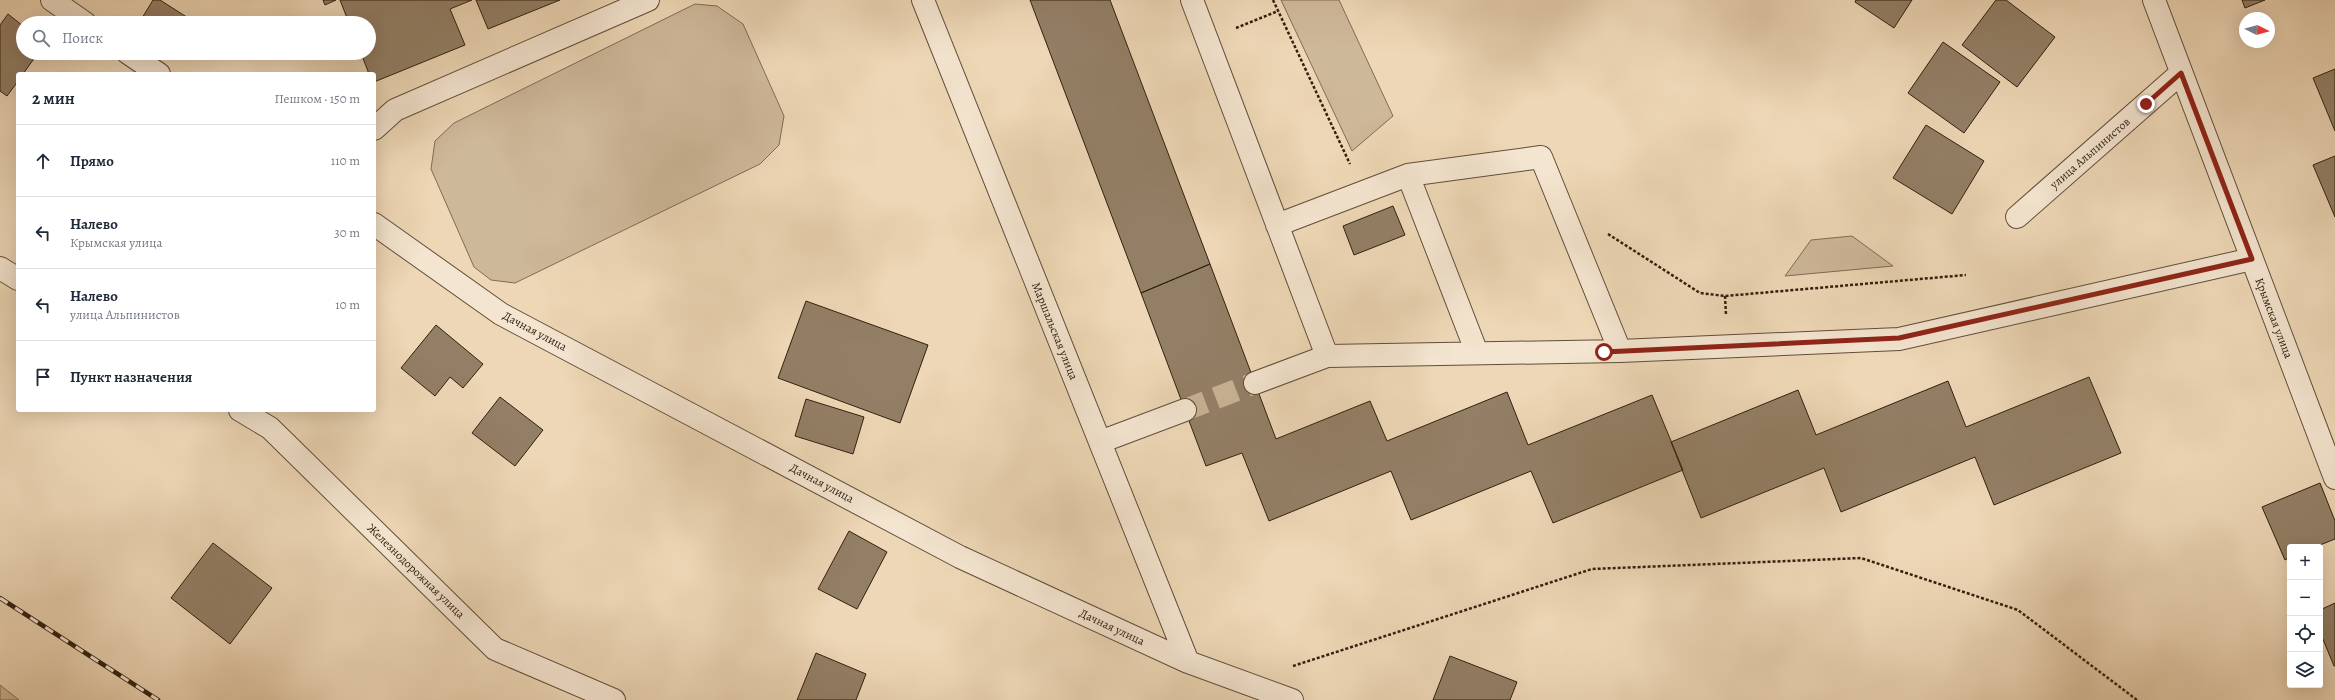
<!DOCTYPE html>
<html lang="ru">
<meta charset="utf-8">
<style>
body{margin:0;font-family:Alegreya,serif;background:#f6f6f7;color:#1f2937}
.controls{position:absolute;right:12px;bottom:12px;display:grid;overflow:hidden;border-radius:4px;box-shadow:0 4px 16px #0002}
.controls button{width:36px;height:36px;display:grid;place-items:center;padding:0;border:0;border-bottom:1px solid #e0e1e3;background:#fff;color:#1f2937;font:20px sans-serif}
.compass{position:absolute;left:2239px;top:12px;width:36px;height:36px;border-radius:50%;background:#fff;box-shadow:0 4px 16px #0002;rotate:96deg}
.stop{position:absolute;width:12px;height:12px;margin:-9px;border:3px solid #8f2418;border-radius:50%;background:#fff}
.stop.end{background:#8f2418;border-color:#fff;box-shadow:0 1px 4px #0008}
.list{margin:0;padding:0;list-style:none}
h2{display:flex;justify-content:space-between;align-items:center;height:52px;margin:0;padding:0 16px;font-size:17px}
h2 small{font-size:13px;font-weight:400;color:#747a83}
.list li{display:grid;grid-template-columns:26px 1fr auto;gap:12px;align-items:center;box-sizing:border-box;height:72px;padding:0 16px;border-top:1px solid #e0e1e3}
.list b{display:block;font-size:15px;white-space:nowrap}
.list p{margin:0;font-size:13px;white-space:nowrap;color:#747a83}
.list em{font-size:13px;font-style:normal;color:#747a83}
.icon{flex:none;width:22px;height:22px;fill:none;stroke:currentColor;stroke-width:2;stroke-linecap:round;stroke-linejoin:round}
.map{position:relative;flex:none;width:2335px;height:700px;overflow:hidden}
.search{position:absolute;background:#fff;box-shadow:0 4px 16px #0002;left:16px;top:16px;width:360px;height:44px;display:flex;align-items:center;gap:10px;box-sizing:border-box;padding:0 14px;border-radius:22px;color:#747a83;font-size:15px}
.panel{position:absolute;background:#fff;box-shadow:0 4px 16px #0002;left:16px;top:72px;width:360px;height:340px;border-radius:4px}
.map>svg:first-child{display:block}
.green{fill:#ceb89a;stroke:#7f6c54}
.building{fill:#937f66;stroke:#30200f}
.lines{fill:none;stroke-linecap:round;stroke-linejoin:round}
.minor-tunnel{stroke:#c8b295;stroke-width:22;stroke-dasharray:22 11;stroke-linecap:butt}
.minor-casing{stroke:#604e39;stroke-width:24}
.path{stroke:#30200f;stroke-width:2.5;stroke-dasharray:3 2;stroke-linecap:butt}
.minor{stroke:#f4e5d0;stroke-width:22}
.rail-casing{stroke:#30200f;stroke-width:4.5}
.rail{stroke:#f4e5d0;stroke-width:3;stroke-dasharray:9;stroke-linecap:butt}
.route{stroke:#8f2418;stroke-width:5}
.labels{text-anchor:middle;stroke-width:3;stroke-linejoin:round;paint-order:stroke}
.street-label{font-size:12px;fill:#30200f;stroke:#f4e5d0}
</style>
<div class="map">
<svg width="2335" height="700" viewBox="0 0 2335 700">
<rect width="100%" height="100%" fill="#eed7b6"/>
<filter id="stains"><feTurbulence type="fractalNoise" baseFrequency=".005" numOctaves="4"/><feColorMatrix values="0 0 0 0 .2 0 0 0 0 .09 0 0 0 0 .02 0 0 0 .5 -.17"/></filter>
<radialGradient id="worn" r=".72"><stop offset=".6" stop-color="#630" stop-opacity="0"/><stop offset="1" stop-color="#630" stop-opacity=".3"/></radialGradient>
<path class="green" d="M1281,0H1339L1393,116L1352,151Z
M695,4L717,6L743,24L784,116L779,145L760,164L515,283L491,280L474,267L431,169L435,141L454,123Z
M1852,236L1893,266L1785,276L1811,240Z
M0,685L19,700H0Z"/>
<path class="building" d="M153,0H160L196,23H139Z
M323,0H336L325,5Z
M340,0H472L450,9L465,45L374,82V74H369L361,53H369V23H349Z
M476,0H560L488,29Z
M1030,0H1110L1210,264L1141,293Z
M1856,0H1912L1894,28L1855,2Z
M1996,0H2006L2055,37L2017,87L1962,45Z
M2242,0H2265L2245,8Z
M8,14L23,26V53H38L23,74H18V81L7,96L0,91V25Z
M1943,42L2000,82L1964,133L1908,93Z
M2335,69V131L2313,78Z
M1926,125L1984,161L1952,214L1893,178Z
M2335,156V217L2313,165Z
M1393,206L1405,235L1354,255L1343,226Z
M1210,264L1276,439L1370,401L1387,441L1507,392L1528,445L1652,395L1683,470L1553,523L1531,471L1411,520L1391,471L1269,521L1242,453L1206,466L1141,293Z
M806,301L928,345L900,423L778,378Z
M436,325L483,364L463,388L450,377L435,396L401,368Z
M2089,377L2121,453L1994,505L1975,457L1841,512L1824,468L1701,518L1671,442L1798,390L1816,435L1948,381L1966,427Z
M500,397L543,430L515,466L472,433Z
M806,399L864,417L853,454L795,436Z
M2320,483L2335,521V539L2315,547H2290V557L2285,560L2262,507Z
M849,531L887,552L857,609L818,589Z
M213,543L272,588L230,644L171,598Z
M2335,603V666H2334L2320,632V610Z
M816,653L866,674L856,700H797Z
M1450,656L1517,682L1510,700H1433Z"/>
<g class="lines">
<path class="minor-tunnel" d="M1185,410L1255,383"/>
<g class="minor-casing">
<path id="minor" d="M52,0L85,23
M923,0L1188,662
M1192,0L1327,356L1620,351L1899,339L2252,259
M2154,0L2335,478
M128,53L159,74
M374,129L395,110L648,0
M1408,175L1477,353
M2017,217L2181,73
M374,224L501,314L960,557L1188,662L1292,700
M1277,225L1408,175L1541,157L1620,351
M0,268L18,279
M1255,383L1327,356
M240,410L270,428L495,649L614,700
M1100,442L1185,410"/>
</g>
<path class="path" d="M1273,0L1350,164
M1236,28L1278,11
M1608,234L1700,293L1725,296L1966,275
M1725,296L1726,315
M1293,666L1592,569L1861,558L2018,610L2137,700"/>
<use href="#minor" class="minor"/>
<g class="rail-casing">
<path id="rail" d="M0,598L158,700"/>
</g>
<use href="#rail" class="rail"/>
</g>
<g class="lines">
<path class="route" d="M1604,352L1899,338L2252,259L2181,73L2146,104"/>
</g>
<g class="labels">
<g class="street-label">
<text transform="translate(2090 153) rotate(-41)" y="4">улица Альпинистов</text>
<text transform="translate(2274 318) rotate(69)" y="4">Крымская улица</text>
<text transform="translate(535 331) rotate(28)" y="4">Дачная улица</text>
<text transform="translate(1055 331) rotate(68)" y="4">Маршальская улица</text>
<text transform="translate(822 483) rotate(28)" y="4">Дачная улица</text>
<text transform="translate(416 571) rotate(44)" y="4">Железнодорожная улица</text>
<text transform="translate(1112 627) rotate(25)" y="4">Дачная улица</text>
</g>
</g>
<rect width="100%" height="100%" filter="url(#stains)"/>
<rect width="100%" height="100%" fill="url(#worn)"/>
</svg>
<div class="controls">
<button>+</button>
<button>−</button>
<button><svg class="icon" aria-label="locate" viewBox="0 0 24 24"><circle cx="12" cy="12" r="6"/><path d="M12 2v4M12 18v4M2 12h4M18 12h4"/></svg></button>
<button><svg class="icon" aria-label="layers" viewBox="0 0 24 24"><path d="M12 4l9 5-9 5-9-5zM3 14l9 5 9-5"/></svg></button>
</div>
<svg class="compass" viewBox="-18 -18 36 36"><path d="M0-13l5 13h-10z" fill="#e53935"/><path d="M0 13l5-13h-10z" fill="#747a83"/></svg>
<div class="stop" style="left:1604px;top:352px"></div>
<div class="stop end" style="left:2146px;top:104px"></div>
<div class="search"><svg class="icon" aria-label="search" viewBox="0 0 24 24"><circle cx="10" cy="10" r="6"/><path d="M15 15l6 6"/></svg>Поиск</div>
<section class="panel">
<h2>2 мин<small>Пешком · 150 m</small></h2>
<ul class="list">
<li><svg class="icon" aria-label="ahead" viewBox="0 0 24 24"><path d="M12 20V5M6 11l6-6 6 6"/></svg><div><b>Прямо</b></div><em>110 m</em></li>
<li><svg class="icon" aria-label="left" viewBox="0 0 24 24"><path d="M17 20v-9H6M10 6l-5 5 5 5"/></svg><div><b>Налево</b><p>Крымская улица</p></div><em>30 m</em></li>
<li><svg class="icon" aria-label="left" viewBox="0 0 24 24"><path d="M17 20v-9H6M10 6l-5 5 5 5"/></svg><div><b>Налево</b><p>улица Альпинистов</p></div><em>10 m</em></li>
<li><svg class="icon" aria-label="arrive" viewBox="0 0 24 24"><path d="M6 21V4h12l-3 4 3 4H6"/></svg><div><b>Пункт назначения</b></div></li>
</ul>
</section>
</div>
